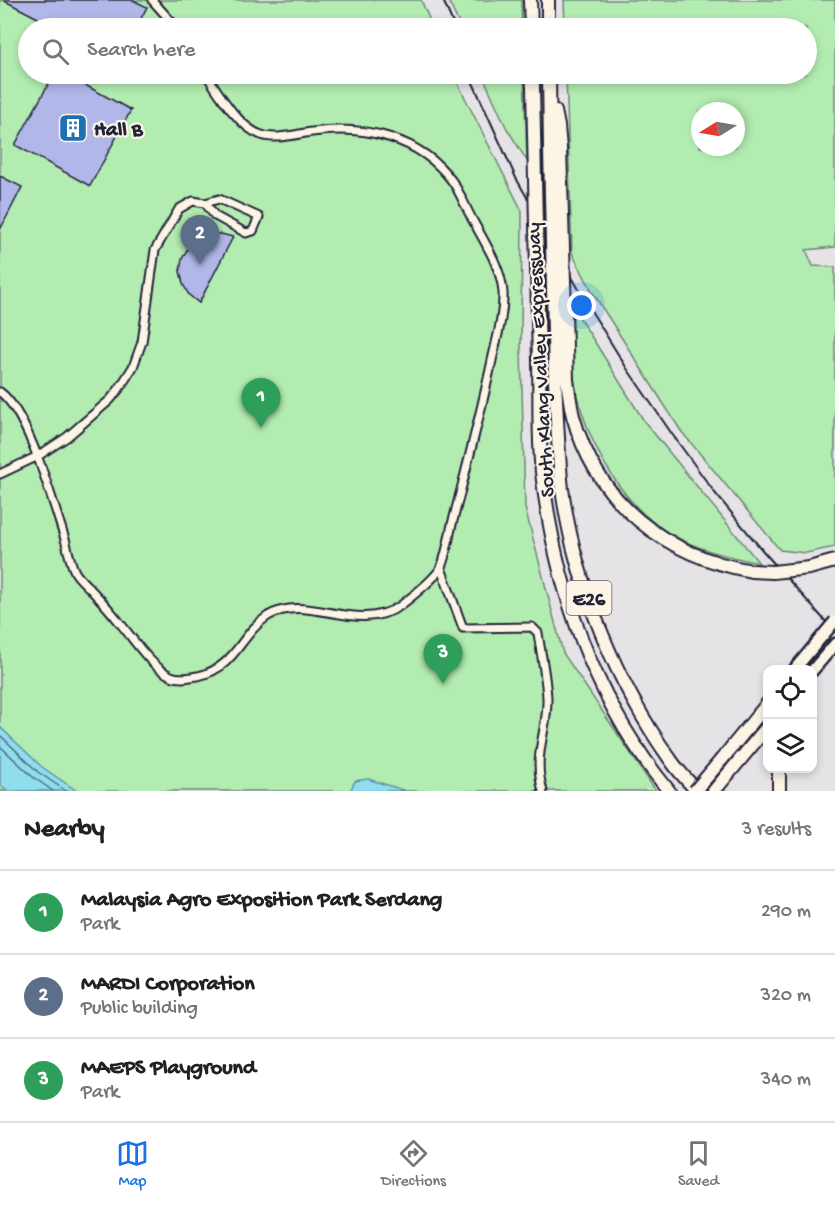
<!DOCTYPE html>
<style>
body{margin:0;font-family:"Gochi Hand",sans-serif;background:#f2f2f2;color:#202124}
.controls{position:absolute;right:18px;bottom:18px;display:grid;overflow:hidden;border-radius:12px;box-shadow:0 3px 9px #0003}
.controls button{width:54px;height:54px;display:grid;place-items:center;padding:0;border:0;border-bottom:2px solid #e0e0e0;background:#fff;color:#202124;font:30px sans-serif}
.compass{position:absolute;left:691px;top:102px;width:54px;height:54px;border-radius:50%;background:#fff;box-shadow:0 3px 9px #0003;rotate:259deg}
.you{position:absolute;left:582px;top:306px;width:21px;height:21px;margin:-15px;border:4px solid #fff;border-radius:50%;background:#1a73e8;box-shadow:0 0 0 9px #1a73e833}
.badge{display:grid;place-items:center;width:39px;height:39px;border-radius:50%;background:#1a73e8;color:#fff;font-size:20px;font-weight:700}
.pin{position:absolute;translate:-50% -50px;filter:drop-shadow(0 2px 3px #0008)}
.pin::after{content:'';position:absolute;top:32px;width:21px;height:18px;background:inherit;clip-path:polygon(0 0,100% 0,50% 100%)}
.list{margin:0;padding:0;list-style:none}
h2{display:flex;justify-content:space-between;align-items:center;height:78px;margin:0;padding:0 24px;font-size:26px}
h2 small{font-size:20px;font-weight:400;color:#757577}
.list li{display:grid;grid-template-columns:39px 1fr auto;gap:18px;align-items:center;box-sizing:border-box;height:84px;padding:0 24px;border-top:2px solid #e0e0e0}
.list b{display:block;font-size:22px;white-space:nowrap}
.list p{margin:0;font-size:20px;white-space:nowrap;color:#757577}
.list em{font-size:20px;font-style:normal;color:#757577}
.icon{flex:none;width:33px;height:33px;fill:none;stroke:currentColor;stroke-width:2;stroke-linecap:round;stroke-linejoin:round}
.map{position:relative;flex:none;width:835px;height:791px;overflow:hidden}
.search{position:absolute;background:#fff;box-shadow:0 3px 9px #0003;left:18px;right:18px;top:18px;height:66px;display:flex;align-items:center;gap:15px;box-sizing:border-box;padding:0 21px;border-radius:33px;color:#757577;font-size:22px}
.sheet{height:330px;background:#fff}
nav{display:flex;justify-content:space-around;align-items:center;box-sizing:border-box;height:84px;border-top:2px solid #e0e0e0;background:#fff;font-size:16px;color:#757577}
nav a{display:grid;justify-items:center;gap:3px}
nav .on{color:#1a73e8}
.map>svg:first-child{display:block}
.green{fill:#b2ecb0;stroke:#6a8776;stroke-width:1.5;fill-rule:evenodd}
.water{fill:#8fdded;stroke:#6392a6;stroke-width:1.5}
.lines{fill:none;stroke-linecap:round;stroke-linejoin:round}
.shore{stroke:#4e6d82;stroke-width:1.5}
.building{fill:#b1b8e9;stroke:#22223b;stroke-width:1.5}
.minor-casing{stroke:#22223b;stroke-width:11}
.primary-casing{stroke:#22223b;stroke-width:15}
.motorway-casing{stroke:#22223b;stroke-width:16}
.minor{stroke:#fcf5e5;stroke-width:7}
.primary{stroke:#fcf5e5;stroke-width:10}
.motorway{stroke:#fcf5e5;stroke-width:12}
.rail{stroke:#22223b;stroke-width:2}
.primary-bridge-casing{stroke:#22223b;stroke-width:15;stroke-linecap:butt}
.motorway-bridge-casing{stroke:#22223b;stroke-width:16;stroke-linecap:butt}
.primary-bridge{stroke:#fcf5e5;stroke-width:10}
.motorway-bridge{stroke:#fcf5e5;stroke-width:12}
.labels{text-anchor:middle;stroke-width:4.5;stroke-linejoin:round;paint-order:stroke}
.shield{fill:#fcf5e5;stroke:#63616e;stroke-width:1.5}
.shield-label{font-size:20px;font-weight:bold;fill:#22223b}
.poi-label{font-size:21px;font-weight:bold;fill:#22223b;stroke:#fcf5e5;text-anchor:start}
.street-label{font-size:21px;fill:#22223b;stroke:#fcf5e5}
</style>
<div class="map">
<svg width="835" height="791" viewBox="0 0 835 791">
<rect width="100%" height="100%" fill="#e6e3e6"/>
<filter id="ink" filterUnits="userSpaceOnUse"><feTurbulence type="fractalNoise" baseFrequency=".0167" numOctaves="2"/><feDisplacementMap in="SourceGraphic" scale="12" xChannelSelector="R" yChannelSelector="G"/><feConvolveMatrix kernelMatrix="1 2 1 2 8 2 1 2 1" color-interpolation-filters="sRGB"/></filter>
<g filter="url(#ink)">
<path class="green" d="M0,0H421L433,28H28V74H453L522,211L521,348L525,508L563,653L656,791H0Z
M448,0H521L522,28H461Z
M564,0H835V247L806,250L813,266L835,267V547L806,553L780,550L681,431L593,293L572,253L566,74H806V28H565ZM700,111H736V147H700Z
M482,74H524L527,161L506,127Z
M573,307L644,421L759,563C732,557 705,552 680,539C624,512 587,444 575,385C570,364 573,330 573,307Z"/>
<path class="water" d="M0,727L42,767L77,791H9L0,785Z
M368,779L406,791H350L355,781Z"/>
<g class="lines">
<path class="shore" d="M0,735L38,772L66,791
M0,746L33,777L53,791"/>
</g>
<path class="building" d="M3,0H133L147,7L136,28H57Z
M54,74H65L131,110L90,186L15,145Z
M0,176L22,187L0,230Z
M209,234H221L233,237L199,303L189,295L183,284L180,271L182,259L188,248L197,239Z"/>
<g class="lines">
<g class="minor-casing">
<path id="minor" d="M152,0L177,28
M0,392C29,413 53,504 65,539C68,550 70,562 75,572C79,579 88,586 93,592C104,603 114,615 124,628C137,644 152,667 171,676C180,680 189,677 198,676C237,667 239,635 268,616C307,592 356,635 400,606C409,599 434,579 440,569C446,560 450,529 454,517C467,466 480,416 491,365C496,341 504,316 503,292C501,266 483,240 471,217C465,206 460,192 452,181C420,137 364,125 312,132C296,134 274,141 259,134C238,126 218,92 206,74
M0,474L38,456L67,437L110,400L119,389L133,367L142,342L155,250L179,209L193,201L205,203L215,216L246,233L253,231L259,217L219,199L205,203
M441,568L463,628L532,627L538,633C541,654 546,676 547,698C548,732 532,754 543,791"/>
</g>
<g class="primary-casing">
<path id="primary" d="M812,671L835,644"/>
</g>
<g class="motorway-casing">
<path id="motorway" d="M530,0L531,28
M548,0V28
M532,74L533,87
M549,74L550,148
M555,111L558,126L560,149
M539,362C540,398 538,436 542,472C555,587 594,701 669,791
M555,380C557,416 558,453 562,489C575,583 616,683 670,759C678,771 688,781 697,791
M567,380C569,392 570,404 573,416C597,503 665,556 752,571
M809,568L835,561
M722,759L768,703
M779,768V791
M714,791L768,726"/>
</g>
<use href="#minor" class="minor"/>
<use href="#primary" class="primary"/>
<use href="#motorway" class="motorway"/>
<path class="rail" d="M443,0L455,28
M469,74L516,178L590,309L626,367L672,434L715,493L763,551L835,632"/>
<g class="primary-bridge-casing">
<path id="primary-bridge" d="M794,670L835,621"/>
</g>
<g class="motorway-bridge-casing">
<path id="motorway-bridge" d="M533,87L539,362
M550,148L555,380
M560,149L567,380
M752,571L773,572L809,568
M695,791L722,759"/>
</g>
<use href="#primary-bridge" class="primary-bridge"/>
<use href="#motorway-bridge" class="motorway-bridge"/>
</g>
</g>
<defs>
<g id="building-square" transform="scale(1.5)"><rect x="-9" y="-9" width="18" height="18" rx="4" fill="#1f6fb2" stroke="#fcf5e5"/><path d="M-4-6H4V6H1V3H-1V6H-4ZM-2.5-4.3h1.7v1.8h-1.7ZM.8-4.3h1.7v1.8H.8ZM-2.5-1h1.7V.8h-1.7ZM.8-1h1.7V.8H.8Z" fill="#fff"/></g>
</defs>
<g fill-rule="evenodd">
<use href="#building-square" x="73" y="128"/>
</g>
<g class="labels">
<rect class="shield" x="566.5" y="581" width="45" height="34" rx="4.5"/>
<g class="shield-label">
<text x="589" y="605">E26</text>
</g>
<g class="poi-label">
<text x="94" y="135">Hall B</text>
</g>
<g class="street-label">
<text transform="translate(539 360) rotate(-93)" y="7">South Klang Valley Expressway</text>
</g>
</g>
</svg>
<div class="controls">
<button><svg class="icon" aria-label="locate" viewBox="0 0 24 24"><circle cx="12" cy="12" r="6"/><path d="M12 2v4M12 18v4M2 12h4M18 12h4"/></svg></button>
<button><svg class="icon" aria-label="layers" viewBox="0 0 24 24"><path d="M12 4l9 5-9 5-9-5zM3 14l9 5 9-5"/></svg></button>
</div>
<svg class="compass" viewBox="-18 -18 36 36"><path d="M0-13l5 13h-10z" fill="#e53935"/><path d="M0 13l5-13h-10z" fill="#757577"/></svg>
<div class="you"></div>
<div class="pin badge" style="left:261px;top:428px;background:#2e9e5b">1</div>
<div class="pin badge" style="left:200px;top:265px;background:#5c6f8a">2</div>
<div class="pin badge" style="left:443px;top:684px;background:#2e9e5b">3</div>
<div class="search"><svg class="icon" aria-label="search" viewBox="0 0 24 24"><circle cx="10" cy="10" r="6"/><path d="M15 15l6 6"/></svg>Search here</div>
</div>
<section class="sheet">
<h2>Nearby<small>3 results</small></h2>
<ul class="list">
<li><span class="badge" style="background:#2e9e5b">1</span><div><b>Malaysia Agro Exposition Park Serdang</b><p>Park</p></div><em>290 m</em></li>
<li><span class="badge" style="background:#5c6f8a">2</span><div><b>MARDI Corporation</b><p>Public building</p></div><em>320 m</em></li>
<li><span class="badge" style="background:#2e9e5b">3</span><div><b>MAEPS Playground</b><p>Park</p></div><em>340 m</em></li>
</ul>
</section>
<nav>
<a class="on"><svg class="icon" aria-label="map" viewBox="0 0 24 24"><path d="M3 6l6-2 6 2 6-2v14l-6 2-6-2-6 2zM9 4v14M15 6v14"/></svg>Map</a>
<a><svg class="icon" aria-label="directions" viewBox="0 0 24 24"><path d="M12 3l9 9-9 9-9-9zM9 14v-3h6M13 9l2 2-2 2"/></svg>Directions</a>
<a><svg class="icon" aria-label="saved" viewBox="0 0 24 24"><path d="M7 4h10v16l-5-4-5 4z"/></svg>Saved</a>
</nav>
